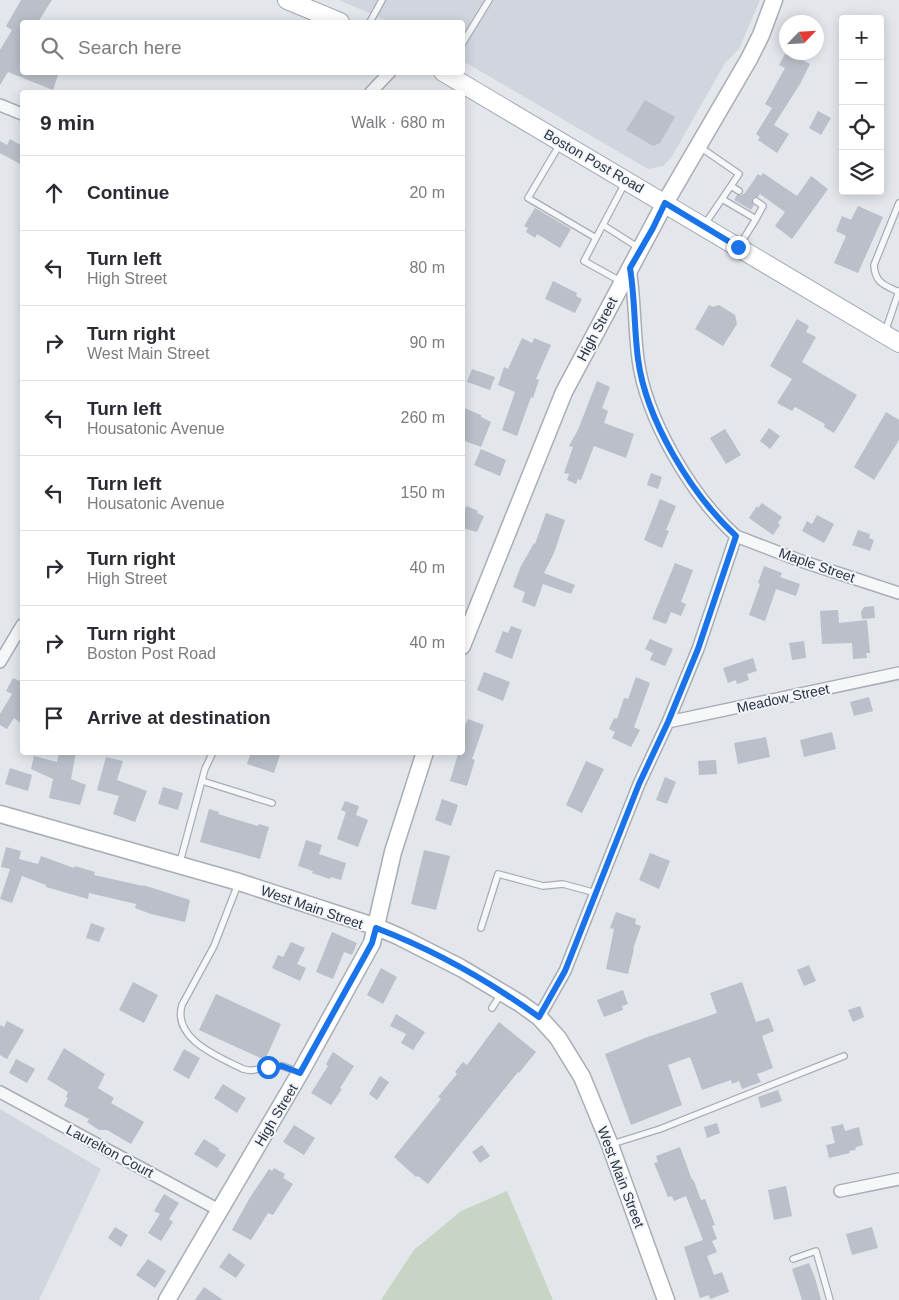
<!DOCTYPE html>
<meta charset="utf-8">
<style>
body{margin:0;font-family:Helvetica,sans-serif;background:#f2f2f3;color:#2b2b33}
.controls{position:absolute;right:15px;top:15px;display:grid;overflow:hidden;border-radius:5px;box-shadow:0 2px 12px #0003}
.controls button{width:45px;height:45px;display:grid;place-items:center;padding:0;border:0;border-bottom:1px solid #e1e1e2;background:#fff;color:#2b2b33;font:25px sans-serif}
.compass{position:absolute;left:779px;top:15px;width:45px;height:45px;border-radius:50%;background:#fff;box-shadow:0 2px 12px #0003;rotate:65deg}
.stop{position:absolute;width:15px;height:15px;margin:-11px;border:4px solid #1a73e8;border-radius:50%;background:#fff}
.stop.end{background:#1a73e8;border-color:#fff;box-shadow:0 1px 5px #0008}
.list{margin:0;padding:0;list-style:none}
h2{display:flex;justify-content:space-between;align-items:center;height:65px;margin:0;padding:0 20px;font-size:21px}
h2 small{font-size:16px;font-weight:400;color:#7c7c81}
.list li{display:grid;grid-template-columns:32px 1fr auto;gap:15px;align-items:center;box-sizing:border-box;height:75px;padding:0 20px;border-top:1px solid #e1e1e2}
.list b{display:block;font-size:19px;white-space:nowrap}
.list p{margin:0;font-size:16px;white-space:nowrap;color:#7c7c81}
.list em{font-size:16px;font-style:normal;color:#7c7c81}
.icon{flex:none;width:28px;height:28px;fill:none;stroke:currentColor;stroke-width:2;stroke-linecap:round;stroke-linejoin:round}
.map{position:relative;flex:none;width:899px;height:1300px;overflow:hidden}
.search{position:absolute;background:#fff;box-shadow:0 2px 12px #0003;left:20px;top:20px;width:445px;height:55px;display:flex;align-items:center;gap:12px;box-sizing:border-box;padding:0 18px;border-radius:5px;color:#7c7c81;font-size:19px}
.panel{position:absolute;background:#fff;box-shadow:0 2px 12px #0003;left:20px;top:90px;width:445px;height:665px;border-radius:5px}
.map>svg:first-child{display:block}
.built{fill:#d1d5dd}
.green{fill:#c8d5c4}
.building{fill:#babfc9}
.lines{fill:none;stroke-linecap:round;stroke-linejoin:round}
.lane-casing{stroke:#a8adb6;stroke-width:8}
.street-casing{stroke:#a8adb6;stroke-width:14}
.secondary-casing{stroke:#a8adb6;stroke-width:19}
.primary-casing{stroke:#a2aab7;stroke-width:20}
.lane{stroke:#f6f7f9;stroke-width:5.5}
.street{stroke:#f6f7f9;stroke-width:11}
.secondary{stroke:#fff;stroke-width:16}
.primary{stroke:#fff;stroke-width:18}
.route{stroke:#1a73e8;stroke-width:6}
.labels{text-anchor:middle;stroke-width:4;stroke-linejoin:round;paint-order:stroke}
.street-label{font-size:14px;fill:#2a3344;stroke:#f3f5f8}
</style>
<div class="map">
<svg width="899" height="1300" viewBox="0 0 899 1300">
<rect width="100%" height="100%" fill="#e3e6eb"/>
<path class="built" d="M339,0H760L739,49L725,63L671,158L663,166L648,169L463,61L462,22H390Z
M0,1109L101,1169L39,1300H0Z"/>
<path class="green" d="M507,1191L553,1300H381L414,1250L461,1211Z"/>
<path class="building" d="M21,0H52L38,22H22V72H59L53,90L8,72L0,85V50L12,30L6,26Z
M789,53L810,64L800,84L774,125L789,134L777,153L758,140L760,137L756,134L772,108L765,104L785,68L779,65L785,54L788,55Z
M645,100L675,117L660,143L653,146L626,130Z
M818,111L831,118L821,135L809,128Z
M10,139L22,146V165L0,153V141L7,145Z
M763,173L797,196L811,176L828,189L792,239L775,226L785,212L760,194L758,197H755L752,199V202L754,205L751,210L734,200L737,195H741L745,193L758,174L761,176Z
M858,206L883,217L858,273L834,263L846,236L836,231L842,216L851,220Z
M535,208L571,229L560,248L537,234L535,238L526,232L528,228L524,226Z
M553,281L577,293L576,296L582,299L575,313L545,299Z
M709,305L713,307L719,305L735,315L737,324L723,346L695,329Z
M797,319L809,326L806,332L816,337L802,362L857,395L834,433L824,427L825,424L795,407L792,411L777,403L792,379L770,366Z
M522,338L532,343L534,338L551,345L536,379L539,380L533,398L531,397L517,436L502,430L515,392L498,385L504,367L508,369Z
M472,369L495,377L490,390L467,382Z
M597,381L610,387L602,408L608,411L604,423L634,434L626,458L594,446L581,480L578,479L576,484L567,480L569,474L564,473L573,447L569,446L578,430Z
M462,407L481,415V417L491,422L481,447L462,440Z
M886,412L899,420V440L874,480L854,467Z
M769,428L780,436L770,449L760,441Z
M725,429L741,455L726,464L710,438Z
M481,449L506,460L500,476L474,465Z
M651,473L662,477L658,489L647,485Z
M660,499L676,506L666,530L669,531L662,548L644,540Z
M762,503L782,517L778,523L780,525L773,535L749,518L757,506L758,508Z
M467,506L478,511L477,513L484,516L477,532L462,528V507L466,508Z
M546,513L565,520L554,553L544,573L575,585L571,594L543,584L535,607L522,602L525,592L513,587L520,568L534,543L535,544Z
M817,515L834,524L824,543L802,531L807,521L812,524Z
M858,530L870,534L869,538L874,540L870,551L852,545Z
M675,563L693,570L681,602L686,604L681,616L671,612L666,624L652,619Z
M764,566L782,573L780,577L800,584L796,596L776,589L765,621L749,615L760,584L758,583Z
M874,606L875,618L862,619L861,612L864,607Z
M838,610L839,623L867,620L870,653H866L867,658L853,659L852,643L822,644L820,611Z
M511,626L522,630L512,659L495,652L503,631L508,633Z
M650,639L673,649L665,666L650,660L653,653L645,649Z
M804,641L806,658L792,660L789,643Z
M753,658L757,671L747,674L749,680L737,684L736,680L728,683L723,668Z
M484,672L510,682L503,701L477,690Z
M636,677L650,683L634,727L640,730L631,747L612,738L615,732L609,729L614,718L617,719L624,698L628,699Z
M13,678L20,681L22,678V724L14,718L7,729L0,725V714L12,694L6,691Z
M869,697L873,711L854,716L850,702Z
M468,719L484,725L472,759L475,760L467,786L450,781L458,754L462,756V733Z
M832,732L836,749L804,757L800,740Z
M766,737L770,757L738,764L734,743Z
M59,752H76L71,779L86,785L80,805L49,798L53,779L31,769L34,756L57,762Z
M251,752H281L274,773L247,764Z
M106,757L123,761L117,780L147,791L135,822L113,814L119,796L97,790Z
M716,760L717,774L699,775L698,761Z
M586,761L604,769L582,813L566,805Z
M10,768L32,775L28,791L5,784Z
M665,777L676,782L667,804L656,800Z
M163,787L183,793L178,810L158,804Z
M442,799L458,805L451,826L435,820Z
M345,801L359,806L356,815L368,820L358,847L337,839L346,812L341,810Z
M209,809L219,812L218,814L258,826L259,824L269,827L260,859L200,842Z
M306,840L322,845L319,854L346,863L341,880L331,877L330,879L312,873L313,871L298,866Z
M6,847L21,851L19,859L38,864L41,856L74,868L75,866L95,872L94,875L143,886V885L190,900L185,922L151,914L135,908L136,904L89,893L88,899L46,887V885L22,876L12,903L0,899L10,869L1,867Z
M424,850L450,856L436,910L411,904Z
M650,853L670,861L659,889L639,880Z
M616,912L636,919L635,924L641,926L633,949H634L628,974L606,969L614,929L610,928Z
M91,923L105,928L99,942L86,938Z
M332,932L357,943L352,955L344,952L333,979L316,972Z
M291,942L305,948L297,964L306,968L300,981L272,968L278,955L283,957Z
M809,965L816,981L804,986L797,970Z
M381,968L397,977L383,1004L367,995Z
M133,982L158,995L144,1023L119,1010Z
M742,982L756,1022L769,1018L774,1031L762,1036L773,1068L757,1074L761,1082L742,1089L739,1081L732,1084L731,1080L702,1090L690,1057L668,1065L682,1105L631,1125L605,1054L645,1038L717,1013L710,993Z
M623,990L628,1004L622,1006L623,1010L604,1017L597,1000Z
M216,994L281,1024L265,1060L199,1030Z
M860,1006L864,1017L853,1022L848,1010Z
M396,1014L425,1032L413,1050L401,1043L406,1034L390,1026Z
M7,1021L24,1030L7,1059L0,1055V1025L4,1027Z
M499,1022L536,1052L519,1073L518,1072L428,1184L418,1176L416,1177L394,1157L441,1099L438,1097L457,1074L455,1072L463,1062L467,1065Z
M64,1048L105,1074L98,1088L114,1098L111,1103L144,1122L131,1144L107,1130H99L87,1122L89,1119L64,1106L68,1098L66,1097L68,1092L47,1079Z
M184,1049L200,1058L189,1079L173,1070Z
M333,1052L354,1066L340,1088L342,1089L331,1105L311,1093L328,1066L326,1064Z
M16,1059L35,1069L27,1083L9,1073Z
M380,1076L389,1082L377,1100L369,1094Z
M223,1084L246,1098L237,1113L214,1098Z
M778,1090L782,1101L761,1108L758,1097Z
M717,1123L720,1133L707,1138L704,1127Z
M843,1124L845,1131L859,1127L863,1145L856,1147L855,1150L849,1151L850,1153L829,1158L826,1145L835,1143L831,1127Z
M294,1125L315,1138L304,1155L283,1142Z
M204,1139L220,1149L218,1150L226,1155L217,1168L194,1154Z
M482,1145L490,1156L480,1163L472,1152Z
M680,1147L692,1180L693,1179L701,1200L705,1199L715,1225L712,1226L717,1239L712,1241L717,1252L707,1256L714,1275L722,1272L729,1292L710,1299L709,1295L700,1298L684,1247L703,1240L686,1196L674,1201L672,1196L668,1197L654,1163L658,1162L656,1156Z
M274,1168L285,1174L283,1178L293,1184L273,1215L268,1213L251,1240L232,1230L249,1199L269,1169L272,1171Z
M786,1186L792,1216L774,1220L768,1190Z
M164,1194L179,1203L169,1219L173,1222L161,1241L148,1233L160,1214L154,1211Z
M115,1227L128,1235L121,1247L108,1238Z
M872,1227L878,1248L852,1255L846,1234Z
M229,1253L245,1265L236,1278L219,1267Z
M148,1259L166,1271L155,1288L136,1275Z
M809,1263L815,1278L821,1300H802L792,1269Z
M204,1287L223,1300H195Z"/>
<g class="lines">
<g class="lane-casing">
<path id="lane" d="M370,22L382,0
M462,44L489,0
M560,144L528,198L596,238L625,183
M700,147L739,174L705,224
M731,186L739,191
M722,199L756,219L739,246
M756,219L763,206L756,201
M603,225L639,248
M596,238L584,261L622,282
M899,292C884,285 875,283 874,265L899,203
M885,332L899,291
M202,781L272,803
M180,862L205,769L213,752
M238,884L214,946L182,1005C172,1039 219,1057 243,1069C256,1073 263,1066 275,1065C283,1065 291,1069 298,1072
M481,928L498,874L543,886L563,884L596,893
M492,1008L501,994
M612,1144L660,1129L844,1056
M793,1259L816,1251L830,1300"/>
</g>
<g class="street-casing">
<path id="street" d="M371,92L390,72
M0,105L22,114
M736,536L801,561L899,593
M0,662L22,625
M668,722L899,673
M539,1017L565,971L639,784L668,722L698,649L736,536C691,495 646,419 638,359C634,328 635,298 630,268
M0,1092L219,1210
M840,1191L899,1179"/>
</g>
<g class="secondary-casing">
<path id="secondary" d="M462,646L564,392L665,203L749,59L761,35L774,0
M0,814L239,882L377,927L400,937L461,968L521,1004L539,1017L558,1038L582,1077L610,1145L666,1300
M167,1300L300,1073L372,943L393,852L425,752"/>
</g>
<g class="primary-casing">
<path id="primary" d="M287,0L340,22
M443,72L899,343"/>
</g>
<use href="#lane" class="lane"/>
<use href="#street" class="street"/>
<use href="#secondary" class="secondary"/>
<use href="#primary" class="primary"/>
</g>
<g class="lines">
<path class="route" d="M268,1067L282,1066L300,1073L372,943L376,928C434,950 489,981 539,1017L565,971L639,784L668,722L698,649L736,536C691,494 646,420 638,359C634,328 635,298 630,268L653,228L665,203L738,247"/>
</g>
<g class="labels">
<g class="street-label">
<text transform="translate(594 161) rotate(30)" y="5">Boston Post Road</text>
<text transform="translate(597 329) rotate(-62)" y="5">High Street</text>
<text transform="translate(817 565) rotate(19)" y="5">Maple Street</text>
<text transform="translate(783 698) rotate(-12)" y="5">Meadow Street</text>
<text transform="translate(312 907) rotate(19)" y="5">West Main Street</text>
<text transform="translate(276 1115) rotate(-59)" y="5">High Street</text>
<text transform="translate(110 1151) rotate(28)" y="5">Laurelton Court</text>
<text transform="translate(621 1177) rotate(69)" y="5">West Main Street</text>
</g>
</g>
</svg>
<div class="controls">
<button>+</button>
<button>−</button>
<button><svg class="icon" aria-label="locate" viewBox="0 0 24 24"><circle cx="12" cy="12" r="6"/><path d="M12 2v4M12 18v4M2 12h4M18 12h4"/></svg></button>
<button><svg class="icon" aria-label="layers" viewBox="0 0 24 24"><path d="M12 4l9 5-9 5-9-5zM3 14l9 5 9-5"/></svg></button>
</div>
<svg class="compass" viewBox="-18 -18 36 36"><path d="M0-13l5 13h-10z" fill="#e53935"/><path d="M0 13l5-13h-10z" fill="#7c7c81"/></svg>
<div class="stop" style="left:268px;top:1067px"></div>
<div class="stop end" style="left:738px;top:247px"></div>
<div class="search"><svg class="icon" aria-label="search" viewBox="0 0 24 24"><circle cx="10" cy="10" r="6"/><path d="M15 15l6 6"/></svg>Search here</div>
<section class="panel">
<h2>9 min<small>Walk · 680 m</small></h2>
<ul class="list">
<li><svg class="icon" aria-label="ahead" viewBox="0 0 24 24"><path d="M12 20V5M6 11l6-6 6 6"/></svg><div><b>Continue</b></div><em>20 m</em></li>
<li><svg class="icon" aria-label="left" viewBox="0 0 24 24"><path d="M17 20v-9H6M10 6l-5 5 5 5"/></svg><div><b>Turn left</b><p>High Street</p></div><em>80 m</em></li>
<li><svg class="icon" aria-label="right" viewBox="0 0 24 24"><path d="M7 20v-9h11M14 6l5 5-5 5"/></svg><div><b>Turn right</b><p>West Main Street</p></div><em>90 m</em></li>
<li><svg class="icon" aria-label="left" viewBox="0 0 24 24"><path d="M17 20v-9H6M10 6l-5 5 5 5"/></svg><div><b>Turn left</b><p>Housatonic Avenue</p></div><em>260 m</em></li>
<li><svg class="icon" aria-label="left" viewBox="0 0 24 24"><path d="M17 20v-9H6M10 6l-5 5 5 5"/></svg><div><b>Turn left</b><p>Housatonic Avenue</p></div><em>150 m</em></li>
<li><svg class="icon" aria-label="right" viewBox="0 0 24 24"><path d="M7 20v-9h11M14 6l5 5-5 5"/></svg><div><b>Turn right</b><p>High Street</p></div><em>40 m</em></li>
<li><svg class="icon" aria-label="right" viewBox="0 0 24 24"><path d="M7 20v-9h11M14 6l5 5-5 5"/></svg><div><b>Turn right</b><p>Boston Post Road</p></div><em>40 m</em></li>
<li><svg class="icon" aria-label="arrive" viewBox="0 0 24 24"><path d="M6 21V4h12l-3 4 3 4H6"/></svg><div><b>Arrive at destination</b></div></li>
</ul>
</section>
</div>
